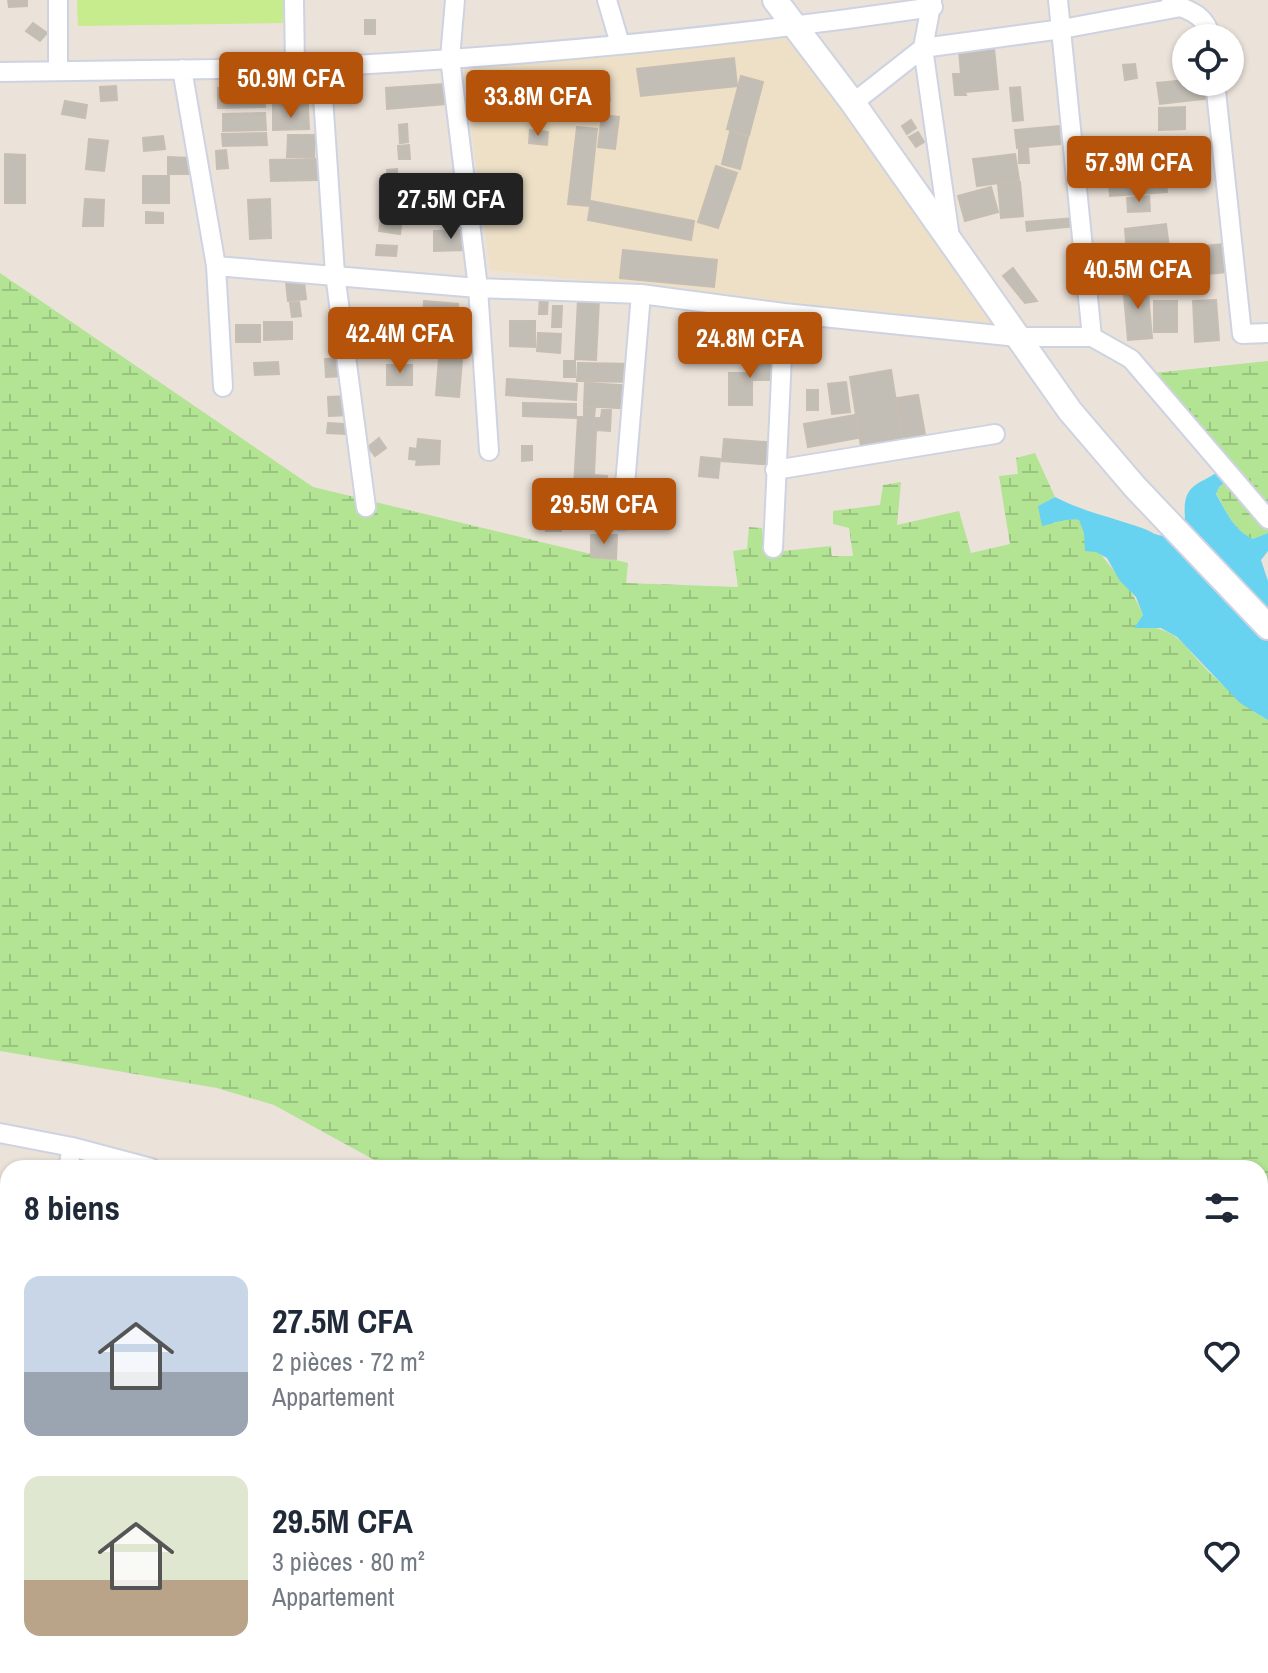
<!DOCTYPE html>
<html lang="fr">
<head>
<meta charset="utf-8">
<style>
  :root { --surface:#fff; --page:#f6f6f7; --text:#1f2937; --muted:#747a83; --accent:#b45309 }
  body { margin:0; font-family:"Archivo Narrow",sans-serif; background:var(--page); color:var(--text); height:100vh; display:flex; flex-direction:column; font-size:30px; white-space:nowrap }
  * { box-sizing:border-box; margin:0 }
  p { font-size:26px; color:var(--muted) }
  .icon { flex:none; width:44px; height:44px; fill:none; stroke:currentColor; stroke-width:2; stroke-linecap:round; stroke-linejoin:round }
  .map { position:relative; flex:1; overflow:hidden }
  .side { position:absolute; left:0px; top:1160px; width:1268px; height:514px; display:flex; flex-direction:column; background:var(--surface); border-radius:24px 24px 0 0; box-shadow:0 2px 6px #0004 }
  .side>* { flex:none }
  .buttons { position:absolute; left:1172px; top:24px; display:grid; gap:16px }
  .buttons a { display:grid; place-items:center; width:72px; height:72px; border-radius:50%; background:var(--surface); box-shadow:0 2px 6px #0004; font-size:40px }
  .price { position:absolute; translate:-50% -68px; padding:0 18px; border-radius:8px; background:var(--accent); color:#fff; font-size:26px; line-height:52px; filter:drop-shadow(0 2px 4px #0008) }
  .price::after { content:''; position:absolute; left:50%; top:48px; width:24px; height:18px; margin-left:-12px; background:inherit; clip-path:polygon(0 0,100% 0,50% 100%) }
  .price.on { background:#222; color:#fff }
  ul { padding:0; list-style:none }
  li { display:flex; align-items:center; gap:24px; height:200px; padding:0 24px }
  li span { display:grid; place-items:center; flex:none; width:224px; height:160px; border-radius:16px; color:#555 }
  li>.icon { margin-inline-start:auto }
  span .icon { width:96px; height:96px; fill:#fffc; stroke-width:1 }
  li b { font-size:34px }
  h2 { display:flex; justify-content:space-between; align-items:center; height:96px; padding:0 24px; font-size:34px }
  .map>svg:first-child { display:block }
</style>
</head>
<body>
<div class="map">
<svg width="1268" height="1673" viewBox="0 0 1268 1673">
  <defs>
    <pattern id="wetland-marsh" width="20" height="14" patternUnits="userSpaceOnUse" patternTransform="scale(2)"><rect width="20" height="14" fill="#b2e493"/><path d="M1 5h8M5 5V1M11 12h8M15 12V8" fill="none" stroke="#99c47f"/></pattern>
  </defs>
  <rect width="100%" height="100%" fill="#ebe2d9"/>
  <path fill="#eee0c7" d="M792,32L994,325L490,270L463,66Z"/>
  <path fill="url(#wetland-marsh)" d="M0,273L313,487L628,563L626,583L738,587L733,551L747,549L749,527L762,528L765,553L831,546L832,556H853L849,528L833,524V511L880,505L883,485L901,482L897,525L959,511L971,553L1010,544L999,476L1018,474L1016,458L1035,453L1055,497L1038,506L1055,523L1065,518L1079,520C1094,556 1129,578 1143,615L1135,627C1178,625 1183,647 1210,673C1229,691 1246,706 1268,720V1411L1260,1409V1168H389L274,1105L217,1088L0,1051Z
    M1268,361V533L1253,540C1234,531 1226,511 1216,493L1219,487L1230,479L1144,374Z"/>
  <path fill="#c7ec8e" d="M77,0H283V23L78,26Z"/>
  <path fill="#68d2f1" d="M1222,469L1231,478L1219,487L1216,494C1226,511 1234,531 1253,539L1268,533V551L1261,560L1268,581V720L1240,703L1177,637L1161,628H1134L1143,615L1136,597L1120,581L1107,558L1096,552L1085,551L1084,533L1079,520C1064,518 1056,523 1042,526L1038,506L1055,497C1084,512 1111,517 1142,528C1151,531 1155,536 1166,536L1185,518C1182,482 1199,486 1222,469Z"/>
  <path fill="#c2bdb5" stroke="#c6beb3" stroke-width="2" d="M8,0H27V6L9,7Z
    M365,20H375V34H365Z
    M33,23L47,33L40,41L26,31Z
    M994,48L998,89L965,92L966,95H955L953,74H961L959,51Z
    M734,58L737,86L641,96L637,69Z
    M1135,64L1137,78L1125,80L1123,65Z
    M607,72L610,100L524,106L521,79Z
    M741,76L763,82L749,135L727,129Z
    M1186,80V82H1210L1211,98L1160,104L1157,83Z
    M444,84L446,104L387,109L386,88Z
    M116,86L117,100L101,101L100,87Z
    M1020,87L1023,120L1013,121L1010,88Z
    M218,88H265V107L218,108Z
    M273,88H308V109H273Z
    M65,101L87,105L85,118L62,114Z
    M1185,107V129L1159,130V108Z
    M308,110L309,129L273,130V111Z
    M265,113L266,130L223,131V114Z
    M602,115L619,117L615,149L598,147Z
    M911,120L916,128L907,134L902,126Z
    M407,124L408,142L400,143L399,125Z
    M1059,126L1060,144L1017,148L1015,130Z
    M577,127L597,129L589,206L568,204Z
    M530,130L548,132L547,145L529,143Z
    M730,132L748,137L740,169L722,164Z
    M918,132L924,142L916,147L909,137Z
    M266,133L267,145L223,146L222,134Z
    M288,135H315L314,157H287Z
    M163,136L165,149L144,151L143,138Z
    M1158,138L1161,165L1129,169L1125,141Z
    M89,139L108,141L104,171L86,169Z
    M409,145L410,159H399L398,146Z
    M1019,149H1028L1029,163H1019Z
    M226,150L228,168L217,169L216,151Z
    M5,154L25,155V203H5Z
    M1015,154L1019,180L977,186L973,159Z
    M168,157L190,158V174H168Z
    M316,159L317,180L271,181L270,160Z
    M716,166L737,173L718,228L698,222Z
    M397,169L398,186H388L387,170Z
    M1165,169L1167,192L1110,196L1108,174Z
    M143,176H169V203H143Z
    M1020,182L1023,216L1001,218L998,184Z
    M428,187L457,191L455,200L426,196Z
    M991,187L998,212L965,221L958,196Z
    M388,190H400V206L389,207Z
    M1149,196L1150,211L1128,212L1127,198Z
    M85,199L104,200L103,226H83Z
    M270,199L271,238L250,239L248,200Z
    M591,201L694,221L691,240L588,220Z
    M382,209L403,212L400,234L379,231Z
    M146,212L163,213V223H146Z
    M1075,218L1076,226L1027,231L1026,222Z
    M1166,224L1169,248L1127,253L1125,229Z
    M467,230L468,250L434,251V231Z
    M1233,243L1236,271L1179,277L1176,249Z
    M377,245L397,246L396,256L376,255Z
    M1122,245L1124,256L1110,257L1109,246Z
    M623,250L717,260L714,287L620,278Z
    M1129,260L1131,279L1111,281L1109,262Z
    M1013,268L1037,301L1025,303L1003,276Z
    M304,281L306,299L288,301L286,282Z
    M1147,282L1152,338L1128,340L1123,284Z
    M540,296H548L547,314H539Z
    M578,299L599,300L596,360L575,359Z
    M1216,300L1219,340L1195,342L1193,301Z
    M424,301L458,304L457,322L423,320Z
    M1154,301H1177V332H1154Z
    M299,302L301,316L292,317L290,303Z
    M553,306H562L561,327H552Z
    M510,321H535V347L510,346Z
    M264,322H292V339L264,340Z
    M236,325H260V342H236Z
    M382,326L430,327L429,348L382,347Z
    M538,333L561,334L560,353L537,351Z
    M751,355H773V380H752V405H729V373H751Z
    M343,358L344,376L326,377L325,359Z
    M439,358L462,360L459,397L436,395Z
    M564,361H575V377H564Z
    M278,362L279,374L255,375L254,363Z
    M578,363L636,364V382L577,381Z
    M387,365H412V385H387Z
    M891,370L902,439L861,446L850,377Z
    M507,379L577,384L576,400L506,395Z
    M846,382L850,412L832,414L828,384Z
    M585,383L636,386L634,409L584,406Z
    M807,390H818V410H807Z
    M918,395L926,440L904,443L897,398Z
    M350,396L351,415L329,416L328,397Z
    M523,403L576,404V418L523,416Z
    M584,408H595L594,418H601L602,410H611L610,431L596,430L594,475L607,476V488L574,486L578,417H584Z
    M855,415L858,438L808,447L804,424Z
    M328,423L345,424V434L327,433Z
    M379,438L386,448L375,456L368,447Z
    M418,439L440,441L439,464L416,465L417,460L409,459L410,448L417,449Z
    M724,439L777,443L775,465L722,461Z
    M522,446H532V460L522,461Z
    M701,457L720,459L718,478L699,476Z
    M586,489L608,490L607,513L585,512Z
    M593,513L592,527H585V514Z
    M560,523L561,531H546L545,524Z
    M591,535H617L616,559L591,557Z
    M1260,1648H1268V1669L1252,1670V1666H1260Z
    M112,1666H134V1673H113Z
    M207,1666H244V1667L229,1673H210Z
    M265,1666H289L290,1673H265Z
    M396,1666H415L416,1673H397Z
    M752,1666H785L786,1673H753Z
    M791,1666H825L826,1673H792Z
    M858,1666H882V1673H859Z
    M900,1666H924L926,1673H902Z"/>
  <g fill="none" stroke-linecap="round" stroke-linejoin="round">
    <defs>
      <path id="street" d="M58,0V71
        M294,0L295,68C508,58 722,38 933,7
        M455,0L450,58L478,288L489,451
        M607,0L620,44
        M932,0L923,48L950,238
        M1058,0L1092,337
        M1171,3C1191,11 1206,15 1211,38
        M321,67L335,274L366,507
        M182,69L216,266L223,387
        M0,72L295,68
        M1215,82L1242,334L1268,333
        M853,103L923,48L1062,29L1181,7
        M216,266L478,288L641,294L784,313L1018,337H1092L1131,359L1268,519
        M775,470L995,434
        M622,521L641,294
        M773,548L784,313
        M0,1133L72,1147L151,1168
        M68,1168L72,1147
        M0,1283L8,1286
        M0,1418L8,1389
        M0,1516L8,1517
        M1260,1562L1268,1561
        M321,1666V1673
        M475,1666L477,1673
        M635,1666L636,1673
        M941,1666L942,1673
        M1211,1666L1212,1673
        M167,1673L169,1666"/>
      <path id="secondary" d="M775,0L853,103L1070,411L1135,487L1268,627"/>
    </defs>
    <use href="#street" stroke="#ced3e2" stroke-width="22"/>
    <use href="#secondary" stroke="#ced3e2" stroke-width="28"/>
    <use href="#street" stroke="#fff" stroke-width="18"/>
    <use href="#secondary" stroke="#fff" stroke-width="24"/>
  </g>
</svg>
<div class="buttons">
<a><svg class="icon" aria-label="locate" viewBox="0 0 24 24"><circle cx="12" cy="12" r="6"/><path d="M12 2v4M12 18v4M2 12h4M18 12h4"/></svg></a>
</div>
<b class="price" style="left:291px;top:120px">50.9M CFA</b>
<b class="price" style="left:538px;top:138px">33.8M CFA</b>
<b class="price" style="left:1139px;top:204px">57.9M CFA</b>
<b class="price on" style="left:451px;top:241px">27.5M CFA</b>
<b class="price" style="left:1138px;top:311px">40.5M CFA</b>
<b class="price" style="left:400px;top:375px">42.4M CFA</b>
<b class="price" style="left:750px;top:380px">24.8M CFA</b>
<b class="price" style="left:604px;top:546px">29.5M CFA</b>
<section class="side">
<h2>8 biens<svg class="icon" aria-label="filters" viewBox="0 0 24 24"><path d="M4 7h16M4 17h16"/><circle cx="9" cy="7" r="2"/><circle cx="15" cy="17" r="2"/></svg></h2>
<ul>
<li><span style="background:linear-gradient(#c9d6e8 60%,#9aa5b1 0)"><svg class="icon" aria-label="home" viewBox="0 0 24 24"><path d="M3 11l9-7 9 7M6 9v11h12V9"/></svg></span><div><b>27.5M CFA</b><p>2 pièces · 72 m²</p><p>Appartement</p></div><svg class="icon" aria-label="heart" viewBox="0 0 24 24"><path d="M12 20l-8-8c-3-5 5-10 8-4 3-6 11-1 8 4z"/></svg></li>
<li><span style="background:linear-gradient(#dfe7d0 65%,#b9a48a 0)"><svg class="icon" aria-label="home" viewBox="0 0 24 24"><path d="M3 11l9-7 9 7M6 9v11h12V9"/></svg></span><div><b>29.5M CFA</b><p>3 pièces · 80 m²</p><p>Appartement</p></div><svg class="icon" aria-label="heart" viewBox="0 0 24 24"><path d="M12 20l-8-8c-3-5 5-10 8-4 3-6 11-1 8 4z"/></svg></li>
</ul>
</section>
</div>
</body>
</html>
